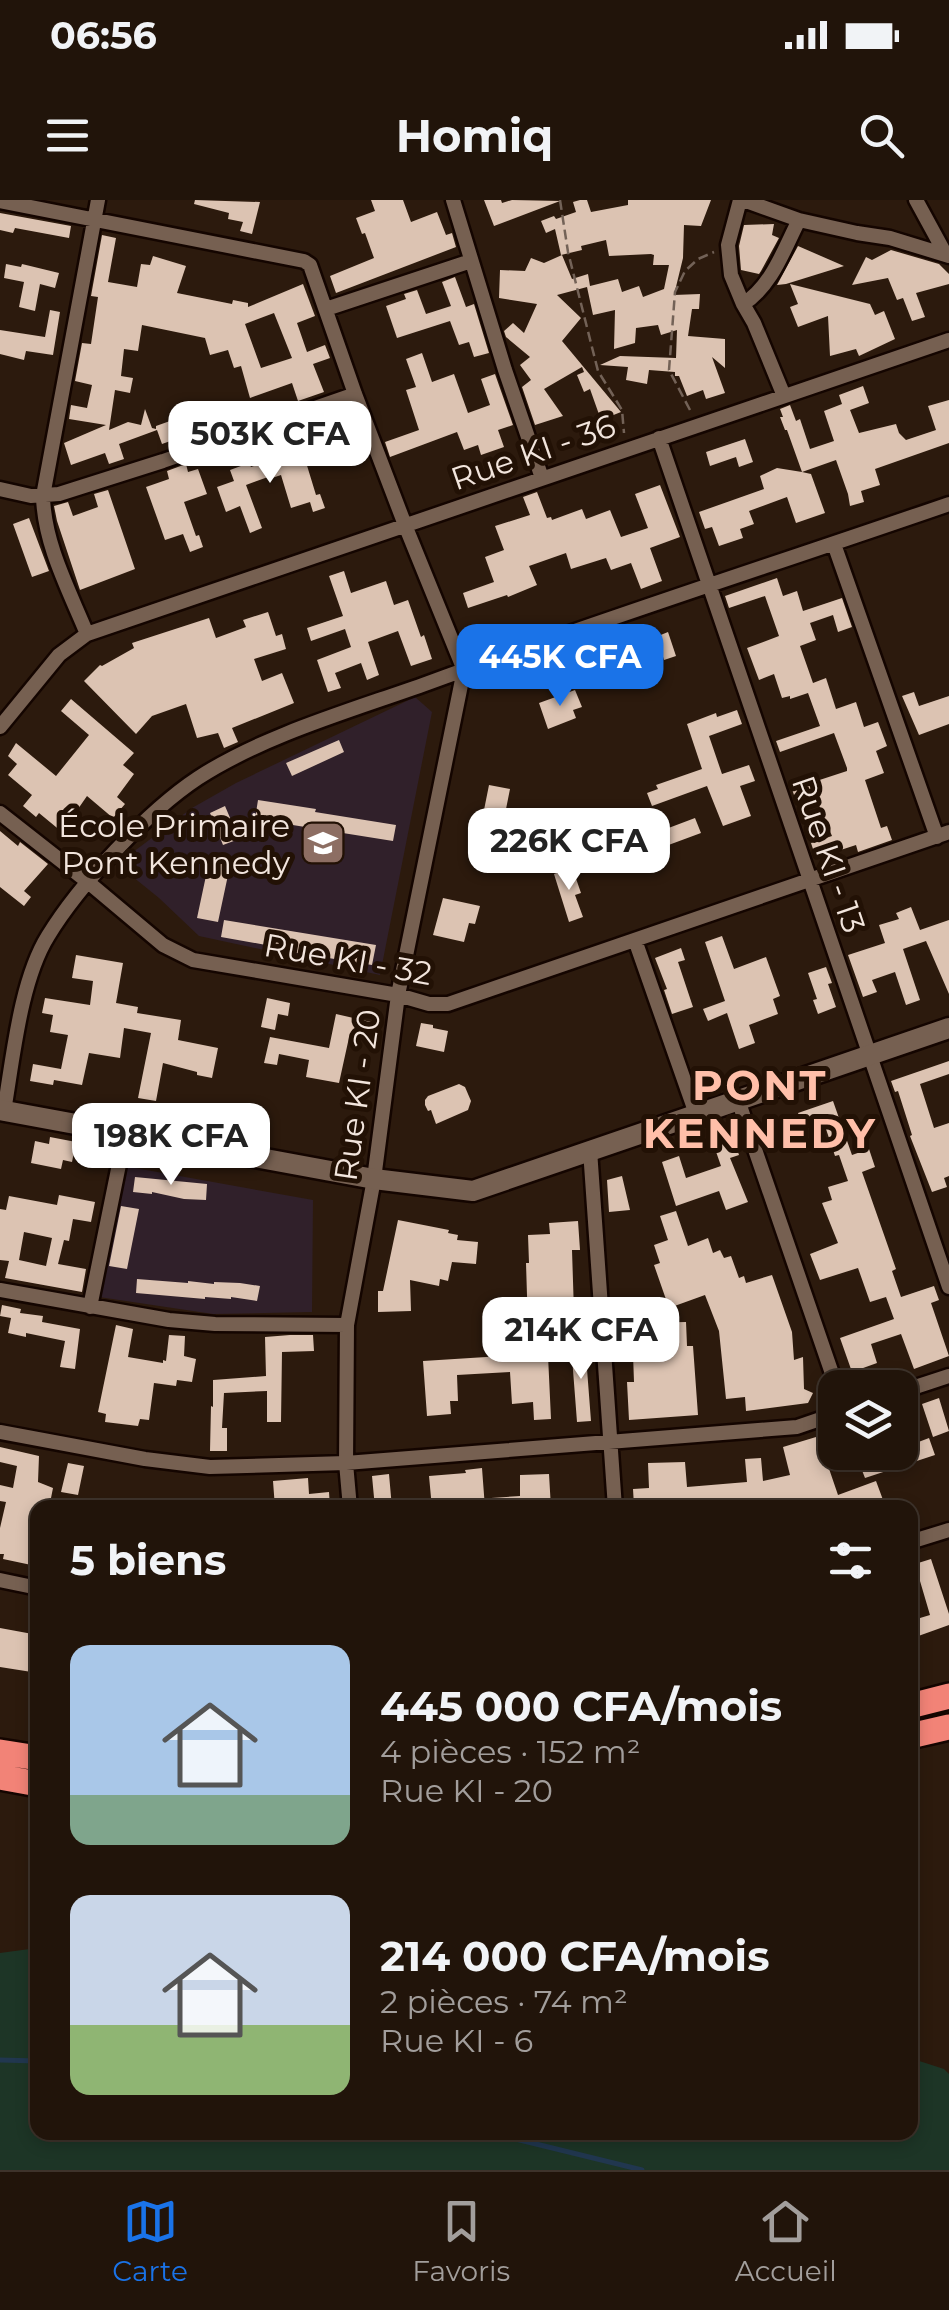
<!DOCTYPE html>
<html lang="fr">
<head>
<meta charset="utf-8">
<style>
  :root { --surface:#21140a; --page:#2d2118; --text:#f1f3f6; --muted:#a29e9c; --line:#3e332b; --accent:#1a73e8 }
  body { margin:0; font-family:Montserrat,sans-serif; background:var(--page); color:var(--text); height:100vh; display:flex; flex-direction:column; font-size:38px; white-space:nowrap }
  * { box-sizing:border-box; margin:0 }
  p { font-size:32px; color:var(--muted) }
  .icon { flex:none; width:55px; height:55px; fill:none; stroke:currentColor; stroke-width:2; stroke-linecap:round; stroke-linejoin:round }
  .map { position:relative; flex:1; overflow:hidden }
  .sheet { position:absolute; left:30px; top:1300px; width:888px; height:640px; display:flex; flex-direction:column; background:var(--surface); border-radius:20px; box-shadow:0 5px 15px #0003,0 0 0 2px var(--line) }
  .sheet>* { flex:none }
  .buttons { position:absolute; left:818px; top:1170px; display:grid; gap:20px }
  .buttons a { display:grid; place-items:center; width:100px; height:100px; border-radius:20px; background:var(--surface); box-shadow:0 5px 15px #0003,0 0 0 2px var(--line); font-size:50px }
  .price { position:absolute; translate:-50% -85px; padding:0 22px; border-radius:20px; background:#fff; color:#222; font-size:32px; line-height:65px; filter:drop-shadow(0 2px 5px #0008) }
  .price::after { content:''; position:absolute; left:50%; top:60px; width:30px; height:22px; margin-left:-15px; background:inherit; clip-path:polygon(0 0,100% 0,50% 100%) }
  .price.current { background:var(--accent); color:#fff }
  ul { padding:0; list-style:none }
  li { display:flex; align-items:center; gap:30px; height:250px; padding:0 40px }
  li span { display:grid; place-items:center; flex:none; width:280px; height:200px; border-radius:20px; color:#555 }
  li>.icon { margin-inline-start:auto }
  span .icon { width:120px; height:120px; fill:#fffc; stroke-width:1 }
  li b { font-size:42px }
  h2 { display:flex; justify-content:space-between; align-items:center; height:120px; padding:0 40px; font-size:42px }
  .status { display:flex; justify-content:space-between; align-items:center; height:70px; padding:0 50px; background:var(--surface); direction:ltr }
  .status svg { height:28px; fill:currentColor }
  header { display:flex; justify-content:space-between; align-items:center; height:130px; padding:0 40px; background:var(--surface); font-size:45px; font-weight:700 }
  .menu { display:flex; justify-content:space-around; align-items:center; height:140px; border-top:2px solid var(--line); background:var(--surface); font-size:28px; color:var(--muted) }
  .menu a { display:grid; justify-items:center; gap:5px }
  .menu .current { color:var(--accent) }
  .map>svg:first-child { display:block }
</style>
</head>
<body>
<div class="status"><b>06:56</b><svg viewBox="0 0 49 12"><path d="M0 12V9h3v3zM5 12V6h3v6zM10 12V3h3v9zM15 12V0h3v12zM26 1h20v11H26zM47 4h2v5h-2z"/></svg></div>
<header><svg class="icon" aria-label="menu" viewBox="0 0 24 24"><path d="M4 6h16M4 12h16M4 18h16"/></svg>Homiq<svg class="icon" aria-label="search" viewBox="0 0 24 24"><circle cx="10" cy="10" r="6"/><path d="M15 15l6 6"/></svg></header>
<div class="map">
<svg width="949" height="1970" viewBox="0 0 949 1970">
  <rect width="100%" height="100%" fill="#2c1a0d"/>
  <path fill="#30202a" d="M415,497L432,512L380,775L199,736L159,698L117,664L192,608L236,583Z
    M124,966L313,1000L312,1112L213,1114L99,1097Z"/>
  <path fill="#1d3526" d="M37,1748L38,1932H910V1858L944,1869L949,1874V1970H0V1753Z"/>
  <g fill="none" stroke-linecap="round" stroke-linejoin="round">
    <path stroke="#21374f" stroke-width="5" d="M0,1860L38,1861
      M487,1932L642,1970"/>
  </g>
  <path fill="#dcc3b2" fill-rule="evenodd" d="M195,0L260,2L252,34L240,31L243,22L228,19L229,13L194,4Z
    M371,0H403L411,22L437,12L446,35L452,33L456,47L336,93L330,76L374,58L365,33L362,34L356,18L375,11Z
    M484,0H501L502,3L512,0L560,1L494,26Z
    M580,0H587L591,12L628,5V0H711L701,26L684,25L683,58L674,95L700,94L699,109H692L688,136L725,139V168L712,157L725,193L706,199L703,190L687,196L679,176H675V172L649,170L647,184L626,180L628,167L600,165L620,156L676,158L677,130L661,135L658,125L636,128L635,143L614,149L615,110L593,115L587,87L557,95L581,118L562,141L621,212L601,220L590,189L584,192L577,175L584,172L582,167L544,189L563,216L535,225L522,187L531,180L520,165L530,157L506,137L504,131L513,123L524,133L537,104L499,98L500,70L525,71L531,58L544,63L562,55L572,79L588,74L590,86L618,79L622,92L639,86L643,97L664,89L669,65H653L654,55L651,54L609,56L606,40L581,46L582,50L561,55L555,29L546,33L541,21L554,16L556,19L576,12L573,2Z
    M0,13L71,26L69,38L15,28L13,33L0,30Z
    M774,24L772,35L779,38L761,71L759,74L741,70L739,46L744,25Z
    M102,35L116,38L108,82L137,87L141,64L150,65L153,56L186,66L177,93L232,104L233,100L248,103V107L303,84L315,116L297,123L307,152L325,145L330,158L313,164L324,192L298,201L292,183L250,198L241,166L234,168L228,150L210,155L205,138L142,125L138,151L124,149L121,176L133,178L130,193L115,190L109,230L128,222L141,225L145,209L152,228L156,229V226L170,221L176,239L162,244L157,230L119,244L124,259L109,264L105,253L71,265L64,243L106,225L69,219L71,205L87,208L92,185L75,181L82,143L91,144L98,97L91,96ZM274,113L292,158L261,168L245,124Z
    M798,46L844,66L786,84L777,85Z
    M891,50L939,64L949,74V84L916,93L925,117L912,121L903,98L897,100L888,78L852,85L866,57L872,60Z
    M6,64L21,67L22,64L59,73L55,88L40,84L35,111L19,107L24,82L4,78Z
    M455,77L466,107L474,104L489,153L474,157L469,142L459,145L450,121L397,138L386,106L406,99L404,94L417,90L426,114L451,106L442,82Z
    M790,84L870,104L875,115L884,111L895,139L859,156L856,149L830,156L828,116L798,127L790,107L798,104Z
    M50,110L60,112L53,155L26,151L24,160L0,154V130L45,137Z
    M422,153L432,182L454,174L468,213L490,205L481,179L495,174L513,225L498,230L504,247L481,255L478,245L464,250L457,232L390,257L385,242L419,230L406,190L416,187L406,159Z
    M863,186L869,203L850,210L859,233L896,224L899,233L906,240L936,230L928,206L949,200V243L875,269L880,285L861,291L864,302L850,306L848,294L836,260L802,272L811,274L825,313L796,323L787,297L749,311L754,324L740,329L743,338L719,346L712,327L705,329L699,312L764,289L760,276L777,268L802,272L787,230H785L780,217H783L780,209L790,205L796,221L800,219L810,249L834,241L824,211L842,204L839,195Z
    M745,239L753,262L739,267L736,257L710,266L706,252Z
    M298,250L301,260L305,259L316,295L320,294L325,308L313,312L310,302L291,308L281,275L269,279L268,277L246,285L262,328L250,333L240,306L226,312L217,287L234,281L230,270L249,263L251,267Z
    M186,264L188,272L198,269L207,294L184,302L196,336L199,335L203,347L190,352L183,334L165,340L146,287L169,279L167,271Z
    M660,285L680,337L650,348L662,381L641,389L631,363L611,370L606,358L571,369L566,353L529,366L537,385L508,397L507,395L468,408L463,393L494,382L485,357L504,350L495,326L530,315L523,297L537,292L547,318L551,317L552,320L582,309L586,319L610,310L621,337L648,328L635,294Z
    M108,290L135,369L80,390L57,321L54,306L68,302L73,316L98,307L94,294Z
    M29,318L49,371L32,377L13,324Z
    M344,371L351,393L386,381L394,405L408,400L421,437L424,435L432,459L411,466L398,431L368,442L379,475L367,480L361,463L335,473L341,488L328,492L317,460L351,447L345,429L311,441L307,428L343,416L329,376Z
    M777,378L783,396L797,391L803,411L842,398L852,427L838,432L833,415L810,423L816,440L800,446L813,483L826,478L836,509L856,502L864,527L878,522L887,546L876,551L884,573L865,580L881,628L887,626L892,640L858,652L856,645L816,658L811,643L832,636L816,598L797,604L792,589L847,571V568L834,533L780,552L776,541L820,526L808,493L790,499V496L782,498L774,474L759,480L747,448L779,436L765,396L729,408L725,396Z
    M268,412L276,436L282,434L286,449L254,459L262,481L282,473L294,503L232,528L238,542L224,548L218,533L197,538L186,504L152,516L136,534L84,481L100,465L102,466L134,448L132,443L209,418L216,438L246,427L243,420Z
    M668,432L676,456L664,460L661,450L645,455L641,443Z
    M575,490L582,507L573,510L576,518L548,529L539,503Z
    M914,492L919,506L949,496V524L919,535L902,496Z
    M71,499L134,553L123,565L134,574L117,597L125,604L113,618L87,596L62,632L39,613L36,617L23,606L32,595L8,575L17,564L8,556L16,543L56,576L89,535L61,511Z
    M737,510L742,524L709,536L722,574L749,565L755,581L740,586L751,616L723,626L707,586L652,606L647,593L658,589L656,585L702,569L687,524L716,513L717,517Z
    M339,540L344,552L292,576L286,563Z
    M489,585L510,589L505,614L484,610Z
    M258,600L316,609L315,612L396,625L393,641L255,619Z
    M225,606L239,639L223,645L210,613Z
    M695,618L701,633L655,650L650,635Z
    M0,631L18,646L20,642L48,664L24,691L31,697L24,706L0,687Z
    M618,644L624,659L601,667L599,663L581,670L576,658Z
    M210,657L231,661L218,722L197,718Z
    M572,667L581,693L575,695L583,717L569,722L554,674Z
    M443,698L480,706L475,724L469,723L464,742L433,735Z
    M911,707L920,730L949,720V794L926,741L903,749L920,800L906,805L895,772L872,780L877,792L863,797L848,755L885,743L879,725L899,719L896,713Z
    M224,720L376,745L372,765L266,748V745L221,737Z
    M722,736L734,769L766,757L780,796L773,799L778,814L749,825L755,843L739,849L727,813L708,821L703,809L725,801L705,742Z
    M681,748L685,760L678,762L693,807L672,814L664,790L667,789L655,758Z
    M76,755L123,763L116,803L138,807L137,813L181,820L178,840L218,848L212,878L197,875V872L163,863L156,901L138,898L151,833L124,828L120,858L89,853L82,885L54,880L53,885L30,881L33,864L61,869L68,835L50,832L53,815L42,813L45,798L90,805L93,781L72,778Z
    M826,767L832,783L828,784L836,807L818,814L813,800L817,799L808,773Z
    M267,798L290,803L288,816L278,814L275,830L261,827Z
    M336,814L371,822L367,838L350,833L339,883L306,877L309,860L279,854L277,865L264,863L270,837L329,848Z
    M421,823L433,825V828L448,831L444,852L416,846Z
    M949,861V874L920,884L934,928L949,923V976L944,978L947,987L932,992L910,936L912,935L898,891L895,892L891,881Z
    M459,884L465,887L471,901L468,910L436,924L431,910L428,911L425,905V900L428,896Z
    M833,901L852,955L869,949L875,967L862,972L896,1069L892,1071L901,1097L934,1086L939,1100L931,1103L949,1156L914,1169L901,1134L871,1144L877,1163L852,1172L840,1138L894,1119L886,1097L870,1102L858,1068L820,1080L810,1054L838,1043L822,1003L832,1000L828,987L848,981L839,955L835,956L822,917L802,924L798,913Z
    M50,937L76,942L72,962L63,960L61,969L31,963L35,941L49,944Z
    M733,937L739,955L730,958L748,1002L726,1010L719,991L676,1006L662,962L679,956L686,978L721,966L713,943Z
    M622,976L630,1010L609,1012L607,980Z
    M135,977L207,984L206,1000L184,999L152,992V994L133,992Z
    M59,995L95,1002L91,1022L73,1019L69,1041L64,1040L58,1064L86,1069L82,1092L5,1078L9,1061L0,1060V1009L6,1010L9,996L57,1005ZM24,1032L52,1038L46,1066L19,1060Z
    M121,1006L139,1009L127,1069L109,1066Z
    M676,1011L688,1046L708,1038L713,1053L720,1050L724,1058L731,1056L739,1078L744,1076L746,1083L772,1075L792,1132L794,1160L803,1157L804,1189L813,1193L808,1203L746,1211L745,1197L726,1199L719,1131L705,1095L669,1108L654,1065L660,1063L654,1045L668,1040L660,1016Z
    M398,1020L449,1030L448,1033L458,1035L457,1040L478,1042L476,1064L452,1062L448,1081L440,1079L439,1086L410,1080L411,1111L378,1112V1091H383Z
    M578,1021L580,1050H572L574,1112L546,1113L551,1219L534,1220L533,1202L512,1204L510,1172L457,1175L458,1201H450L451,1214L427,1216L423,1161L502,1156L501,1129L528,1128L526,1063H529L528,1035L550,1034L549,1023Z
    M137,1079L188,1083V1081L214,1084V1082L240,1083L260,1086L257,1101L231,1097V1099L205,1097V1099L136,1093Z
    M2,1105L21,1109L20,1113L43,1116L42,1122L80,1129L75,1169L60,1167L65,1141L26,1133V1137L8,1133L11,1118L0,1116Z
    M686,1122L687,1146H693L698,1215L629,1220L627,1182H634L633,1154L640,1153L638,1123Z
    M116,1125L133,1129L128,1157L163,1163V1160L166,1161L169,1135L185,1136L184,1156L196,1159L192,1182L177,1180L176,1186L154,1183L149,1220L140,1219L138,1226L105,1222L106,1214L98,1212Z
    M290,1135H313L314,1151L282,1152L281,1222H267V1191L224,1193L222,1228H227V1251H210L211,1206L213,1207V1180L266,1176L265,1137Z
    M585,1143L591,1221L577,1222L571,1144Z
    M939,1198L949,1231L933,1237L922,1204Z
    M816,1237L822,1255L824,1254L838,1295L876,1281L886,1308H692V1304L634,1306L633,1289L649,1288L648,1263L685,1262L687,1287L747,1282L745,1259L761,1258L763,1281L790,1275L783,1247Z
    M929,1238L935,1255L865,1278L856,1255L864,1252H900V1249Z
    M0,1247L39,1256L38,1282L53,1288L49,1308H38L36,1366L3,1359L4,1354H0V1328L6,1302L0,1301V1285L13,1288L17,1266L0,1262Z
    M68,1263L84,1266L78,1295L61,1292Z
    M482,1268L485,1308H432L429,1276L466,1273L465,1270Z
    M389,1274L392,1308H375L372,1276Z
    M549,1274L551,1308H491V1298L520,1296V1275Z
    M308,1278L309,1294L329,1292L330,1308H275L273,1281Z
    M931,1359L949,1414V1425L910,1439V1421L930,1415L915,1364Z
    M0,1428L38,1435V1473L0,1467Z"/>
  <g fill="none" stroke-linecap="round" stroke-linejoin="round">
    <defs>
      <path id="street" d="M453,0L505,170L542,278
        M740,0L728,45L731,75L743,104L754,123L784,196
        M743,0L799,20L857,33L890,38L949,56
        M916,0L946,55
        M0,1L304,61L310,65L355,194L405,325L464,470L398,795L374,979L347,1125L346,1263L350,1308
        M743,104C772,86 784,49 799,20
        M326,109L471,61
        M659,238L949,1087
        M0,289L31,296L59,294L163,261L355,194
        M834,344L937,637
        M87,434C69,390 44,344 43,296L98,0
        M0,527L59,455L87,434L949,140
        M0,613L88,682L163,745L193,760L398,795L429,804H448L949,632
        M635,740L696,914
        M738,900L837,1188
        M4,911C13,859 20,781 48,736C79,685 148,611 198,578C264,535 353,510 428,483C600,420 775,364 949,304
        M590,950L615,1308
        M0,1090L169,1120L215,1124L347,1125
        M90,1107L125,935
        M900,1192L949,1176
        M0,1232L145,1259L210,1267L346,1263L797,1227L835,1214
        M910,1342L949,1330
        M0,1380L38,1388"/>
      <path id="secondary" d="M0,910L374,979L473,991L949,828"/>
      <path id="highway" d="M910,1506L949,1496
        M910,1536L949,1527
        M0,1552L38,1558
        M0,1577L38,1584"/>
    </defs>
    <use href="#street" stroke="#140500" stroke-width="19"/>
    <use href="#secondary" stroke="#140500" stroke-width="25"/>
    <use href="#highway" stroke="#140500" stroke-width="30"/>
    <path stroke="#736257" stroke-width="2.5" stroke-dasharray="10 5" stroke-linecap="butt" d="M560,0L568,52L598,171L622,210L624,233
      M690,210L669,170L675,92L685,71L698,59L714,52"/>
    <use href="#street" stroke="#766051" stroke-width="14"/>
    <use href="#secondary" stroke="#766051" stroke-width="20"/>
    <use href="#highway" stroke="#f28377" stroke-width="25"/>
  </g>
  <defs>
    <symbol id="school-square" viewBox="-11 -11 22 22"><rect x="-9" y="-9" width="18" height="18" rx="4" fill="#8d6e63" stroke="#221105"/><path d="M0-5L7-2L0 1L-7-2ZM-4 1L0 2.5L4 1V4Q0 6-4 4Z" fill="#fff"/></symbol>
  </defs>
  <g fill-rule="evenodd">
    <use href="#school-square" x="298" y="618" width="50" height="50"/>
  </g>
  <g text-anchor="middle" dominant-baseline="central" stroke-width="10" stroke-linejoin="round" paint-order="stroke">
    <g font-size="32" fill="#f2e5dd" stroke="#221105">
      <text transform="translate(533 252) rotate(-19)">Rue KI - 36</text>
      <text transform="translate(829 654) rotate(71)">Rue KI - 13</text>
      <text transform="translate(348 759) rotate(10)">Rue KI - 32</text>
      <text transform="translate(357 895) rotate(-82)">Rue KI - 20</text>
    </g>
    <g font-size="32" fill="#f2e5dd" stroke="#221105" text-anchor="end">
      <text x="290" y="625">École Primaire<tspan x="290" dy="37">Pont Kennedy</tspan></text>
    </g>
    <g font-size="42" font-weight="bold" letter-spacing="2.5" fill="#ffbfa9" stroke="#221105">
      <text x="760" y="885">PONT<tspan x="760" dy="48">KENNEDY</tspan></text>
    </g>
  </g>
</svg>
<div class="buttons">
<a><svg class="icon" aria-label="layers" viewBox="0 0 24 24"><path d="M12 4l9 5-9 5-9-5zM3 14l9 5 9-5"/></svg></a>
</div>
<b class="price" style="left:270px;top:286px">503K CFA</b>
<b class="price current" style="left:560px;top:509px">445K CFA</b>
<b class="price" style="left:569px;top:693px">226K CFA</b>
<b class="price" style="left:171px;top:988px">198K CFA</b>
<b class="price" style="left:581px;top:1182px">214K CFA</b>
<section class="sheet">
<h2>5 biens<svg class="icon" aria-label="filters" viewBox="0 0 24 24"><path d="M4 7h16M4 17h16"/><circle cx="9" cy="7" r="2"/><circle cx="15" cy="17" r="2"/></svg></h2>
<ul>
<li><span style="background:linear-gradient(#a9c7e8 75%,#7fa58c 0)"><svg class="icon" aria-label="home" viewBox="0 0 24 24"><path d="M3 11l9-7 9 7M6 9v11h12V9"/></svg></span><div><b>445 000 CFA/mois</b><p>4 pièces · 152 m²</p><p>Rue KI - 20</p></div></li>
<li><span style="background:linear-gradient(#c9d6e8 65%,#8fb573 0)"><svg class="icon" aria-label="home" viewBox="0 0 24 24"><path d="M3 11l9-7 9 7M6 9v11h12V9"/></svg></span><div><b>214 000 CFA/mois</b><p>2 pièces · 74 m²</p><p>Rue KI - 6</p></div></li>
</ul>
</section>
</div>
<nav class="menu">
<a class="current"><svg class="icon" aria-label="map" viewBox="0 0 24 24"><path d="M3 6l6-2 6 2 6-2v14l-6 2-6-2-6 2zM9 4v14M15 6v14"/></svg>Carte</a>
<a><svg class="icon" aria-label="saved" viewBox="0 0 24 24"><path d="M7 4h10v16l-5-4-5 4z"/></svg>Favoris</a>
<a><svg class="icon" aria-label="home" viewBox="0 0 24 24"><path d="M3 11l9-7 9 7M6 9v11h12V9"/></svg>Accueil</a>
</nav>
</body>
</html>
